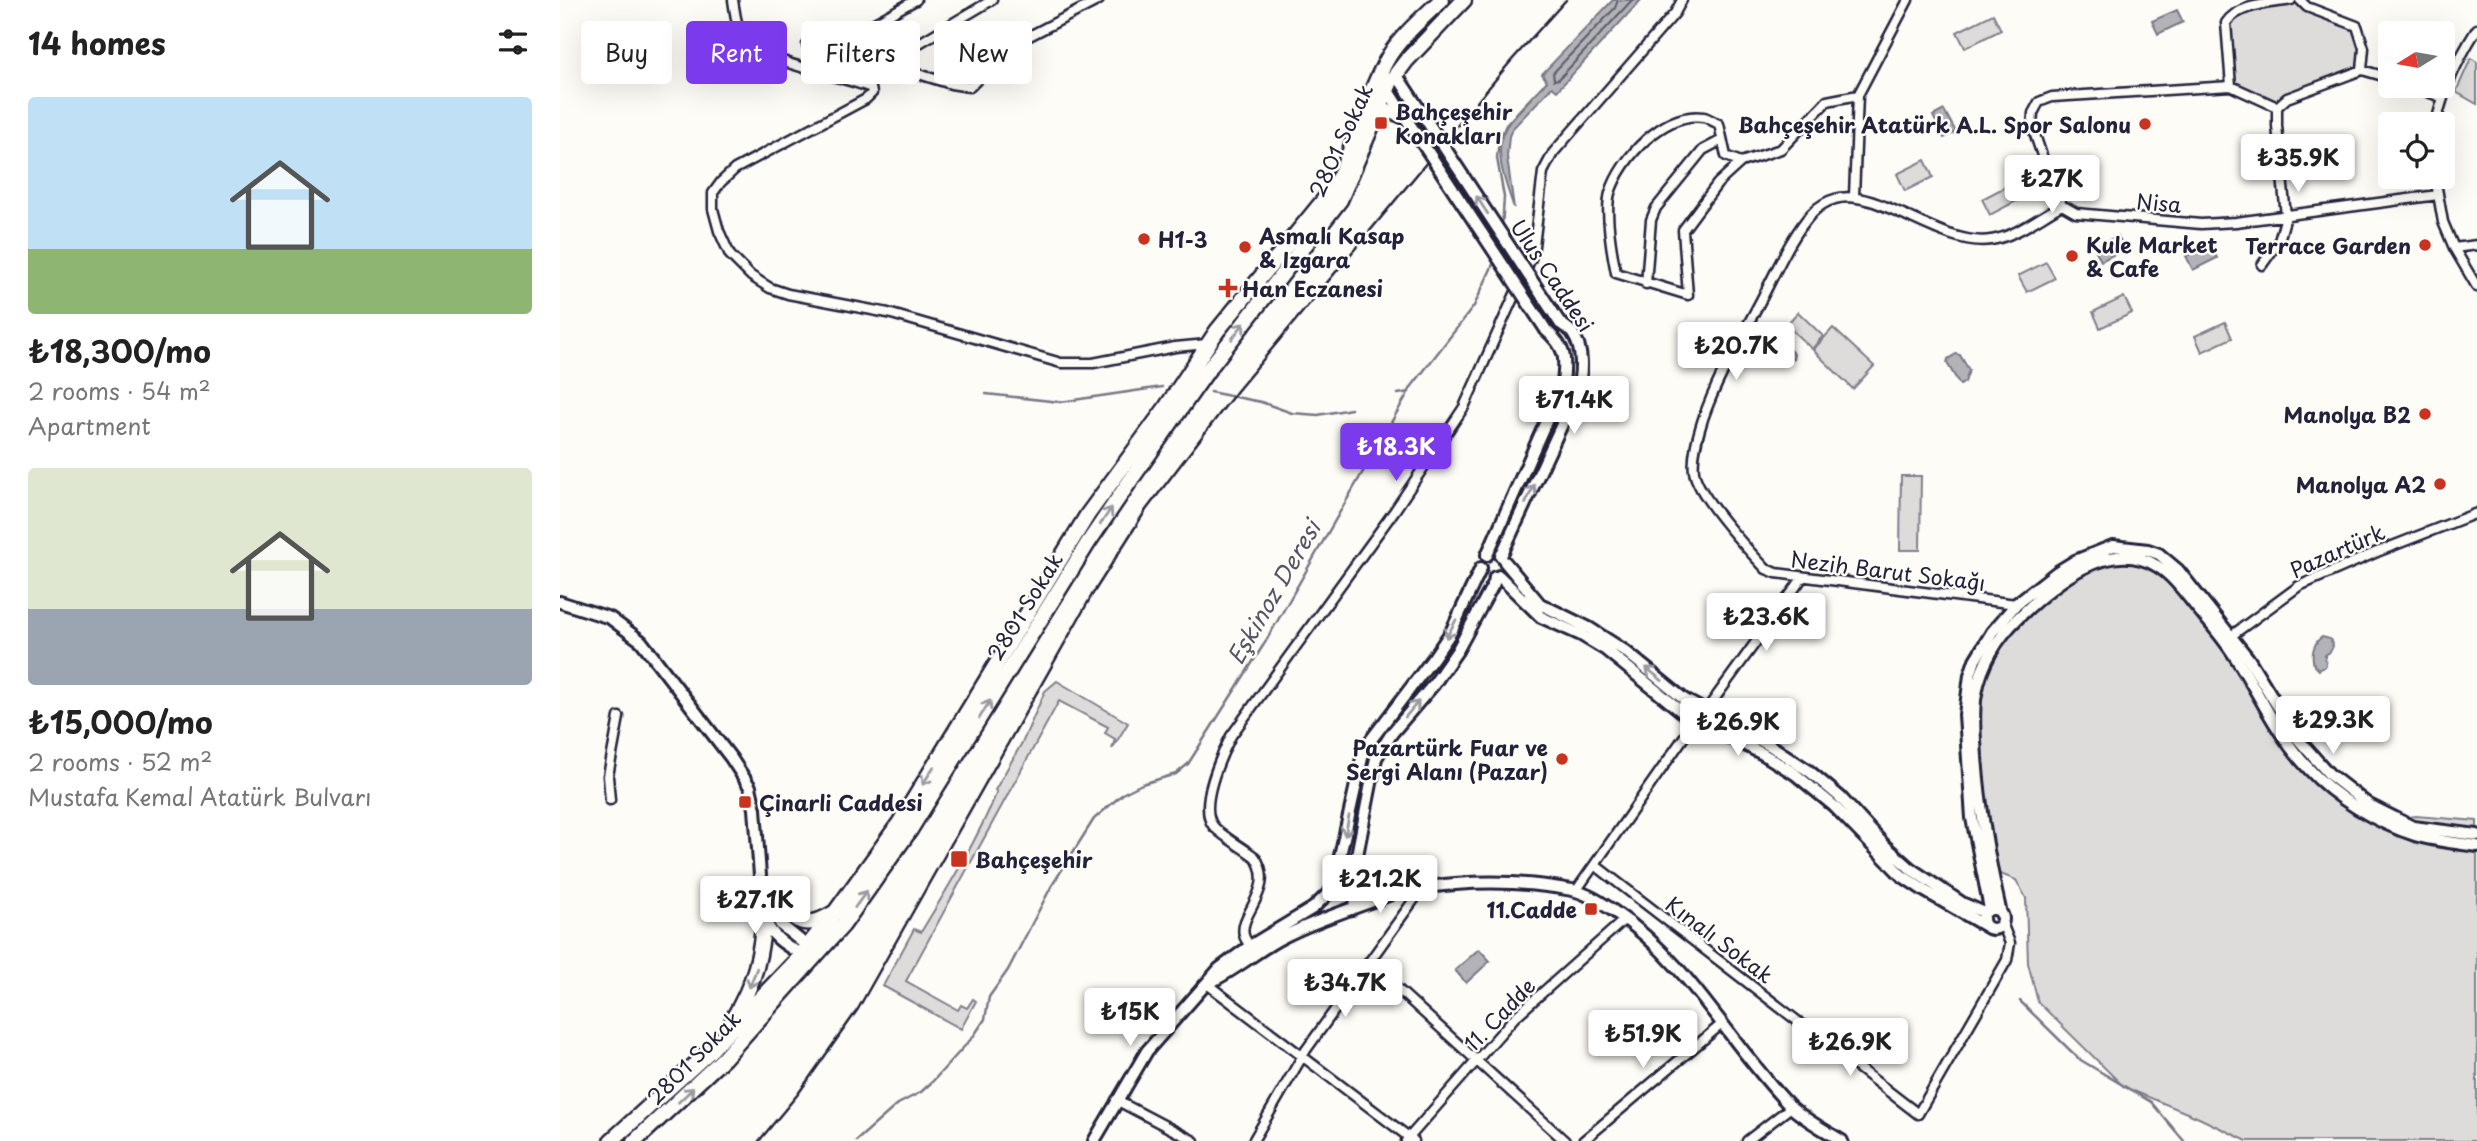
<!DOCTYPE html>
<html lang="en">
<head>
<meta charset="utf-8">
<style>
  :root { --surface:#fff; --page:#f6f6f6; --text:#222; --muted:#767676; --accent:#7c3aed }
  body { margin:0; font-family:"Playpen Sans",sans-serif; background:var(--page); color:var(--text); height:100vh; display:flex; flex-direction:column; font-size:26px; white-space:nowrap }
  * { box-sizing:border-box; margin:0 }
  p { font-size:23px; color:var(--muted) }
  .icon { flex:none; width:38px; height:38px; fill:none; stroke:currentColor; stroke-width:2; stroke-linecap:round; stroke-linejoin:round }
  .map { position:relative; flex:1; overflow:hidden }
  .sheet { display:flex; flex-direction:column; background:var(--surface); width:560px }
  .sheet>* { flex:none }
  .top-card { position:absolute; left:21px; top:21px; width:665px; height:63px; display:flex; gap:14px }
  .needle { width:46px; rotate:259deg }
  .tools { position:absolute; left:1818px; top:21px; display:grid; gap:14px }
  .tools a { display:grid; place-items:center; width:77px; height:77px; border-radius:7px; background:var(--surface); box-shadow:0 7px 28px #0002; font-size:35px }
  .price { position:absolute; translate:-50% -60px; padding:0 16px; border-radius:7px; background:#fff; color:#222; font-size:23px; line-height:46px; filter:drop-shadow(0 2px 4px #0008) }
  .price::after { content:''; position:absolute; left:50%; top:42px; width:21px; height:16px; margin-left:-10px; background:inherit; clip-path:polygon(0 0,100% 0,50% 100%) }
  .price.selected { background:var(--accent); color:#fff }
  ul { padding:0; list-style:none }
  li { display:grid; align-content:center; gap:14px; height:371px; padding:0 28px }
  li span { display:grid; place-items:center; height:217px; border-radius:7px; color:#555 }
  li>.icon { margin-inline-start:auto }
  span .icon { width:126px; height:126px; fill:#fffc; stroke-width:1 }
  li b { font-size:30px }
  h2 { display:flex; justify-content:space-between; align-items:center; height:84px; padding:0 28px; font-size:30px }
  .tag { padding:0 24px; border-radius:7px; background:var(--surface); box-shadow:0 7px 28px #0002; font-size:24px; line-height:63px }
  .tag.selected { background:var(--accent); color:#fff }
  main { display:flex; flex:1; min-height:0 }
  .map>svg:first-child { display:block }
</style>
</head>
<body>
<main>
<section class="sheet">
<h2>14 homes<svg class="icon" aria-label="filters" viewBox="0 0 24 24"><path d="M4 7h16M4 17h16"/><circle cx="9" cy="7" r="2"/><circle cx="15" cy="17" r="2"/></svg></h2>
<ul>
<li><span style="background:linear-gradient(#bfe0f5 70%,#8fb573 0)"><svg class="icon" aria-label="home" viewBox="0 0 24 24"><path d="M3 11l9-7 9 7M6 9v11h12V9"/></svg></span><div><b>₺18,300/mo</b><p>2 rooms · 54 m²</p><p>Apartment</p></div></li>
<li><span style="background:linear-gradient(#dfe7d0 65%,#9aa5b1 0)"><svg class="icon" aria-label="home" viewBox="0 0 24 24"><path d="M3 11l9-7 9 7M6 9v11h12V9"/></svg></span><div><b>₺15,000/mo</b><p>2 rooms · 52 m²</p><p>Mustafa Kemal Atatürk Bulvarı</p></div></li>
</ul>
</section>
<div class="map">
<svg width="1917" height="1141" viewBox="0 0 1917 1141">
  <rect width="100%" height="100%" fill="#fdfcf7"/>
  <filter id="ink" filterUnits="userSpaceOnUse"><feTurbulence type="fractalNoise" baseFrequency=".0143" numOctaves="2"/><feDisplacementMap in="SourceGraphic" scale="14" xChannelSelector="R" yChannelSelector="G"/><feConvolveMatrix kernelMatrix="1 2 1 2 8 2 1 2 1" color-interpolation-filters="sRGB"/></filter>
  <g filter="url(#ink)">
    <path fill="#dddcdb" stroke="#807f8b" stroke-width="2" d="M1731,0H1740L1797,26L1804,48L1802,70L1727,98L1717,107L1671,86L1666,23L1671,15Z
      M1433,14L1441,30L1405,48L1397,32Z
      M1911,58L1917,62V104L1896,92Z
      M1365,160L1373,177L1345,191L1337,174Z
      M1453,183L1460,199L1430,215L1422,199Z
      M1486,262L1495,278L1467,292L1458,276Z
      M1564,297L1572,313L1540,328L1533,312Z
      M1238,312L1263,336L1252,349L1226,325Z
      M1665,322L1672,338L1642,352L1635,336Z
      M1273,328L1314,366L1293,389L1253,350Z
      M1341,476H1361L1360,550H1340Z
      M1540,557L1591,564L1671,651L1723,727L1776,786L1835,819L1856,816L1917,821V1141H1687L1639,1118L1564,1087L1478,1002L1468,963L1466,898L1456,880L1425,868L1412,767L1421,664L1455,596Z
      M497,681L568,723L552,749L555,739L545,733L548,727L499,701L346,981L398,1010L401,1005L407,1008L413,999L416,1001L401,1029L323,986L354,929L361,932C389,886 416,842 437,792L435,790L463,741L485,691Z"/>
    <path fill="#b2b2b7" stroke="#787885" stroke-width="2" d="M1053,0H1081L997,91L992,87L952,129L949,136L947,157L954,208C946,184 932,151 946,127C956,110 974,96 987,81L982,74Z
      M1617,10L1623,22L1598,34L1592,21Z
      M1384,110L1396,132L1384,138L1373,116Z
      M1558,236L1565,249L1541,261L1534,247Z
      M1651,245L1657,258L1633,270L1626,256Z
      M1221,341L1234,354L1233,359C1221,357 1214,352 1203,360L1198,359V351Z
      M1396,354L1400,355L1409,370L1405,382L1400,385L1387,363L1388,359Z
      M1762,637L1770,639L1773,646L1770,652L1765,655L1766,666L1759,670L1754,665C1751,655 1753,643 1762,637Z
      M919,949L930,961L906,983L895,970Z"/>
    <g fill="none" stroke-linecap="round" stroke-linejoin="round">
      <path stroke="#5c5c6d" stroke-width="2" d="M1058,0L1055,8L993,73L994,80L999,79L1072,0"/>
      <path stroke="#787885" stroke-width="2.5" d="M942,229L944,197L937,158L939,141L946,125L983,85
        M650,392L701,402L732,413L758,415L791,409
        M426,394L500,402L602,387
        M838,394L849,392
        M1460,1001L1519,1059L1591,1102L1624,1141
        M296,1141L338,1104L361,1092L372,1082L413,1037L425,1019L429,997L448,970L491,887L534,819L564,793L582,784L616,774L628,764L706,641L852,386L914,306L935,260"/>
      <defs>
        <path id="minor" d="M173,0C175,12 176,27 183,38C196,61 283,76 311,88L312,93L306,99L175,169L161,182L153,193V209L159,231L170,255L191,276L210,288L228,294L328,313L501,363H533L615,347L647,344
          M432,0L334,58L336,67L391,84L410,87L452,45L539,0
          M1740,0L1747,7L1797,26L1804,48L1802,70
          M247,45C288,43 321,18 356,0
          M1671,86L1666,23C1678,4 1710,4 1731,0
          M1851,86L1881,97
          M1298,95L1348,0
          M1717,107L1671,86L1492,97L1479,102L1473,113L1472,126L1493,188L1502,205L1516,213L1641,224L1676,222L1878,195
          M1717,107L1727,98L1802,70L1830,78
          M1876,124C1883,89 1898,59 1917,29
          M1181,162L1158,183L1123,230L1128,295L1056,273C1052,253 1045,212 1050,193C1061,158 1104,111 1144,117C1148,118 1154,122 1159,124L1166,156L1181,162L1221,149L1267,101L1298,95L1294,196
          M1875,177L1883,222L1894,248L1917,287
          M1894,248L1917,245
          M1702,265L1719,241L1726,216L1717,126V107
          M1086,284L1091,220L1096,208L1143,150L1162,140
          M1456,604L1216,573L1206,569C1189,551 1136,494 1134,471C1132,455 1138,435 1143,419C1157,378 1181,338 1201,300C1216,272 1231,236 1252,213C1258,207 1267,201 1275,199C1317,186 1383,248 1431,240C1455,237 1481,216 1502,205
          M1671,636L1739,586L1817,552L1917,513
          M1145,712L1243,577
          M50,800L48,776L59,717
          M1035,865L1358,1114L1447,960L1450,943L1442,923
          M1016,891L1136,720
          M693,949C690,945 685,941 684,935C678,914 717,889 695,857C682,847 665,838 654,827C637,808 661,756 671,736L835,510L904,407L973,254L983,172L993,153L1115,13L1122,0
          M808,962L1005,1141
          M647,984L854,1141
          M556,1100L634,1141
          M693,1141L746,1050L863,887
          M846,1141L954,1018L1065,919
          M1023,1141L1163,1023
          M1187,1141L1231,1107"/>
        <path id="tertiary" d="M836,74L857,106
          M827,89L844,116
          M927,555L1003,383C1006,357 1006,348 986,330
          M941,556L1017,392C1022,375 1024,350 1013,334C1011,330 1004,326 1000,323
          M945,562L980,604L1029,628L1065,651L1125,700L1211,746L1249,771L1280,797L1325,846L1351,869L1402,903L1425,913
          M939,576L981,617L1021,635L1046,650L1126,715L1203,754L1235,774L1274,806L1341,875L1365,891L1427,927
          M0,602L50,618L81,641L171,758L190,787L195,809L202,902
          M791,886L816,758L832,733L874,684L897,651L934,583L935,577
          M773,887L804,749L874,657L891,632L921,568
          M795,889C829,894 861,887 895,884C933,881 975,883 1012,890C1027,893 1042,903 1055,912C1129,962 1168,1042 1229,1105C1243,1119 1265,1130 1282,1141
          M206,899L221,925L247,946
          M1423 919a10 10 0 1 1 20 0a10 10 0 1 1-20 0Z
          M1430,909L1412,818L1405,715L1410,675L1415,660L1432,632L1457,603L1497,572L1515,561L1553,546L1588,550L1599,554L1618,570L1688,658L1738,739L1769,774L1809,805L1853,827L1917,835
          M1441,914C1429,862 1420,810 1416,757C1415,736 1412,714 1416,694C1421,664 1438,637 1459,617C1492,585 1549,536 1597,566C1612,575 1623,590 1634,604C1648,621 1664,638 1676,658C1700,695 1717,735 1748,768C1775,798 1817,823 1855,835C1875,841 1896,843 1917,846
          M205,918C210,936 225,945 241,954
          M648,983C675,971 697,950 723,937C758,919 795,908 831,894
          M534,1141L587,1051L659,969L690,946L753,908L778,884H787L795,889L797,902L792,909"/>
        <path id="primary" d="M814,117C825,110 834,111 845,117
          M204,894C229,910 237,936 272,914
          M173,1019C195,982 202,954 204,911
          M51,1141L152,1049L235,962L276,911L340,822L528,514L605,409L657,331L772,190C796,148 804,98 829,56C842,35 864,17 881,0
          M75,1141L164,1058L283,925L350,830L528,543L568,484L647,371L780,200L831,81L846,61L904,0"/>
      </defs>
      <use href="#minor" stroke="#22223b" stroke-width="13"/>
      <use href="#tertiary" stroke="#22223b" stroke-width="16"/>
      <use href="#primary" stroke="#22223b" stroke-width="19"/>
      <use href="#minor" stroke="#fdfcf7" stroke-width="8"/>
      <use href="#tertiary" stroke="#fdfcf7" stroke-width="10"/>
      <use href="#primary" stroke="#fdfcf7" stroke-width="14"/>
      <path stroke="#22223b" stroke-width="2.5" d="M199,1141L238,1094L298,1009L532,595L586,510L677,391L951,61L1006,0"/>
      <defs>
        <path id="tertiary-bridge" d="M857,106L1000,323
          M845,117L986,330"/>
      </defs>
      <use href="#tertiary-bridge" stroke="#22223b" stroke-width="16" stroke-linecap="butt"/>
      <use href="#tertiary-bridge" stroke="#fdfcf7" stroke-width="10"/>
    </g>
    <defs><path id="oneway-shaft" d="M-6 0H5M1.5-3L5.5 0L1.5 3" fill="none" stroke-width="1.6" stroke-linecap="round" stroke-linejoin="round" transform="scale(1.75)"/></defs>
    <g stroke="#9a9aa2">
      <use href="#oneway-shaft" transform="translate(922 205) rotate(-123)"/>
      <use href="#oneway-shaft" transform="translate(678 331) rotate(-53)"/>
      <use href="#oneway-shaft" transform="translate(970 494) rotate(-65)"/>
      <use href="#oneway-shaft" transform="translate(546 516) rotate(-56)"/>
      <use href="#oneway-shaft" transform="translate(891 629) rotate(119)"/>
      <use href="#oneway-shaft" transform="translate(1094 674) rotate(-141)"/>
      <use href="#oneway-shaft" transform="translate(425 709) rotate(-58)"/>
      <use href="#oneway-shaft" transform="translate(852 709) rotate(-50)"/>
      <use href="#oneway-shaft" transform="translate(368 776) rotate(122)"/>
      <use href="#oneway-shaft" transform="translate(787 826) rotate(101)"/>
      <use href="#oneway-shaft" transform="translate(301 899) rotate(-54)"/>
      <use href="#oneway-shaft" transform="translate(193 978) rotate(111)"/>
      <use href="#oneway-shaft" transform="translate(126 1095) rotate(-44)"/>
    </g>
  </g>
  <g fill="#c8321e" stroke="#fdfcf7" stroke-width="2.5">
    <rect x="814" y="116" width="14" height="14" rx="3.5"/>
    <circle cx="1585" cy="124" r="7"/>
    <circle cx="584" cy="239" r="7"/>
    <circle cx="1865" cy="245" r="7"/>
    <circle cx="685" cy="247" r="7"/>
    <circle cx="1512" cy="256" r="7"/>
    <path d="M664.5 277.5h7v7h7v7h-7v7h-7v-7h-7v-7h7z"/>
    <circle cx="1865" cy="414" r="7"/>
    <circle cx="1880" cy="484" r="7"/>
    <circle cx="1002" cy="759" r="7"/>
    <rect x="178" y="795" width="14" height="14" rx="3.5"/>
    <rect x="390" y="850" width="18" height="18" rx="3.5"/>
    <rect x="1024" y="902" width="14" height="14" rx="3.5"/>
  </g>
  <g text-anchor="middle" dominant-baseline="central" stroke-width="5" stroke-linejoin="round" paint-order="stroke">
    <g font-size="21" font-weight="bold" fill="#22223b" stroke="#fdfcf7" text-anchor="start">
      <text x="835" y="111">Bahçeşehir<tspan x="835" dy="24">Konakları</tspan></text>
      <text x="1571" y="124" text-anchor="end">Bahçeşehir Atatürk A.L. Spor Salonu</text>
      <text x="699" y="235">Asmalı Kasap<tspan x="699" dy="24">&amp; Izgara</tspan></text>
      <text x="598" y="239">H1-3</text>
      <text x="1526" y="244">Kule Market<tspan x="1526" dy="24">&amp; Cafe</tspan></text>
      <text x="1851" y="245" text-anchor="end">Terrace Garden</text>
      <text x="682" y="288">Han Eczanesi</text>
      <text x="1851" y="414" text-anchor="end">Manolya B2</text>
      <text x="1866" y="484" text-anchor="end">Manolya A2</text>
      <text x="988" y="747" text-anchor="end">Pazartürk Fuar ve<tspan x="988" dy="24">Sergi Alanı (Pazar)</tspan></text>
      <text x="199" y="802">Çinarli Caddesi</text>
      <text x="415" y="859">Bahçeşehir</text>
      <text x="1017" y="909" text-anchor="end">11.Cadde</text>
    </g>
    <g font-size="21" fill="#22223b" stroke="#fdfcf7">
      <text transform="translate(780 140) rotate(-65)">2801 Sokak</text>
      <text transform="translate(1599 202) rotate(5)">Nisa</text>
      <text transform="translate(993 275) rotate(56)">Ulus Caddesi</text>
      <text transform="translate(1777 550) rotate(-24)">Pazartürk</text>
      <text transform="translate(1328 570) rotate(7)">Nezih Barut Sokağı</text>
      <text transform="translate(464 606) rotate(-58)">2801 Sokak</text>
      <text transform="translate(1160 939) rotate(37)">Kınalı Sokak</text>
      <text transform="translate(939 1014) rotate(-46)">11. Cadde</text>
      <text transform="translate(133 1057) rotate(-45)">2801 Sokak</text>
    </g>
    <g font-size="23" font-style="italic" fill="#545466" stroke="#fdfcf7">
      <text transform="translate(713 592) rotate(-60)">Eşkinoz Deresi</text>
    </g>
  </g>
</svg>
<div class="tools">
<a><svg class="needle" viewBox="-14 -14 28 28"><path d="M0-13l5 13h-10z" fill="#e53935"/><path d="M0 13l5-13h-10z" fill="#767676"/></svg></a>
<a><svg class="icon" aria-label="locate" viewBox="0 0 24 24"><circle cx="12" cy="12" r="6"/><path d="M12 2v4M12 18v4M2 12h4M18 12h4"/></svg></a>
</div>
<b class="price" style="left:1738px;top:194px">₺35.9K</b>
<b class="price" style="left:1492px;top:215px">₺27K</b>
<b class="price" style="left:1176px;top:382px">₺20.7K</b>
<b class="price" style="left:1014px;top:436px">₺71.4K</b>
<b class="price selected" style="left:836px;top:483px">₺18.3K</b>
<b class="price" style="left:1206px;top:653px">₺23.6K</b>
<b class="price" style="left:1773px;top:756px">₺29.3K</b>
<b class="price" style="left:1178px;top:758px">₺26.9K</b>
<b class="price" style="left:820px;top:915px">₺21.2K</b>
<b class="price" style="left:195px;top:936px">₺27.1K</b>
<b class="price" style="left:785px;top:1019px">₺34.7K</b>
<b class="price" style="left:570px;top:1048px">₺15K</b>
<b class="price" style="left:1083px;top:1070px">₺51.9K</b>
<b class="price" style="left:1290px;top:1078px">₺26.9K</b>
<div class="top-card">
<a class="tag">Buy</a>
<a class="tag selected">Rent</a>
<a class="tag">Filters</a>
<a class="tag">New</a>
</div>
</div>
</main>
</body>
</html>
